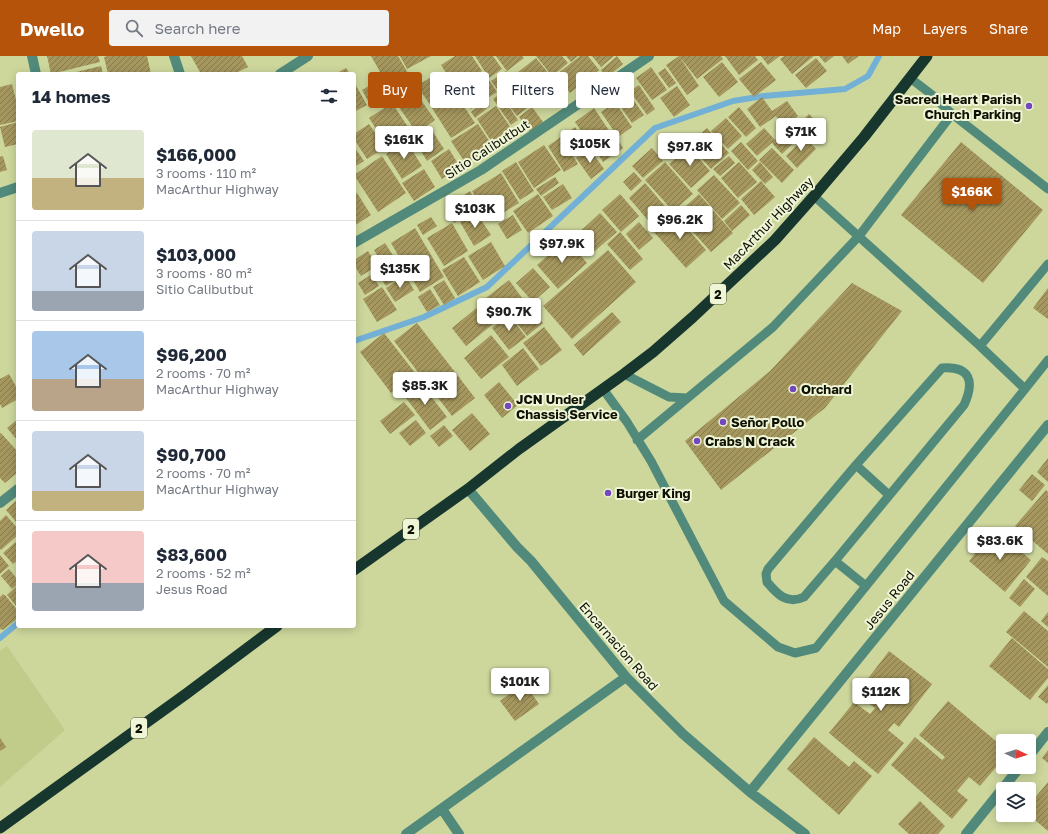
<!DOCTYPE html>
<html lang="en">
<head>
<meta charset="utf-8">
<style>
  :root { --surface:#fff; --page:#f2f2f3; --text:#1f2937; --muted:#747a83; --line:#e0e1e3; --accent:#b45309 }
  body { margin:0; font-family:"Golos Text",sans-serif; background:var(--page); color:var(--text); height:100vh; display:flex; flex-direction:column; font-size:15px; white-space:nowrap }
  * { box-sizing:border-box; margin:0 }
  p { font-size:13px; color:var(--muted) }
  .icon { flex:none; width:22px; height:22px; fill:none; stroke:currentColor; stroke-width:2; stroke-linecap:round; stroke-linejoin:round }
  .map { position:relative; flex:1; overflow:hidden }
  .details { position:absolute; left:16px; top:16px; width:340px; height:556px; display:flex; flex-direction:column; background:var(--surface); border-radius:4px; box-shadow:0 2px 10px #0003 }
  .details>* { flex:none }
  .hud { position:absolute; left:368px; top:16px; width:380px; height:36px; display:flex; gap:8px }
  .needle { width:26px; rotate:94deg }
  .buttons { position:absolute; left:996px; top:678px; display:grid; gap:8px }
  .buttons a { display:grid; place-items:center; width:40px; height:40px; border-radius:4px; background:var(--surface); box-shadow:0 2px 10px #0003; font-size:20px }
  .price { position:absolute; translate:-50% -34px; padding:0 9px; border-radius:4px; background:#fff; color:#222; font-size:13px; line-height:26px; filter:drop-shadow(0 1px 2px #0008) }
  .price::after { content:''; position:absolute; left:50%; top:24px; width:12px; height:9px; margin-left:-6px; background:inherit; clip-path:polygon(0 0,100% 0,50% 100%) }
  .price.on { background:var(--accent); color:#fff }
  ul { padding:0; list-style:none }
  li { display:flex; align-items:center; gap:12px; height:100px; padding:0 16px }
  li+li { border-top:1px solid var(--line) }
  li span { display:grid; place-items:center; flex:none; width:112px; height:80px; border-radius:4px; color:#555 }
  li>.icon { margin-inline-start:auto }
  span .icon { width:48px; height:48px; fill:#fffc; stroke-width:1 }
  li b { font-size:17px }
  h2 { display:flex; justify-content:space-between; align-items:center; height:48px; padding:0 16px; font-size:17px }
  .tag { padding:0 14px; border-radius:4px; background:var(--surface); box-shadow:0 2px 10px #0003; font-size:14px; line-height:36px }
  .tag.on { background:var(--accent); color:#fff }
  header { display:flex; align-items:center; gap:24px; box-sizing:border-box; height:56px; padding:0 20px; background:var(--accent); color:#fff }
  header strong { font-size:19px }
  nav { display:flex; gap:22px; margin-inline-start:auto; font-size:14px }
  .search { width:280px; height:36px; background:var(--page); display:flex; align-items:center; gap:10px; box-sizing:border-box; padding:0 14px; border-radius:4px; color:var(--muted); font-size:15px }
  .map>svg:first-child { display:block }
</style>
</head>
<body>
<header>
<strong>Dwello</strong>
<div class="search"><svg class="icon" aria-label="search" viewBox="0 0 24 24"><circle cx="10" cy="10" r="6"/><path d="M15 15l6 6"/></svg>Search here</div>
<nav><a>Map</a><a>Layers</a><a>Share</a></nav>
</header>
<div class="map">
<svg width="1048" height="778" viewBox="0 0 1048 778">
  <defs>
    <pattern id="building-hatch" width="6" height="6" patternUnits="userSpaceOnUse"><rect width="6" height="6" fill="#a5975e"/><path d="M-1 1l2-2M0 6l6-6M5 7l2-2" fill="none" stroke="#857a4b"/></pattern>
  </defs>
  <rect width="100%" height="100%" fill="#cdd79c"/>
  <path fill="#c1cc8a" d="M7,590L65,674L0,731V595Z"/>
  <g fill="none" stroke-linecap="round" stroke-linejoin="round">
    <path stroke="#72b0d5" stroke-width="6" d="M354,285L424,261L487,231L655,72L733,45L764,40L845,33L868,20L879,0
      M0,582L18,567"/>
  </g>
  <path fill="url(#building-hatch)" d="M47,0H98L100,6L51,18Z
    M108,0H147L151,18H108L104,1Z
    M191,0H242L248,11L234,18H201Z
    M371,0H398L412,24L391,35Z
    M400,0H431L407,13Z
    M455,0H472L482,15L456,32L441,9Z
    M475,0H493L502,13L489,22Z
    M496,0H522L524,2L507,15Z
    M536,0H562L568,7L552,20Z
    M566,0H578L571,6Z
    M580,0H588L599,14L570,37L556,19Z
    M592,0H614L601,11Z
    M617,0L623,8L607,21L601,14Z
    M679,0H721L723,3L697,23Z
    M679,0L699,30L687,39L666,9Z
    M725,0H755L758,4L739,19Z
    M761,0H780L768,9Z
    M784,0H814L792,18L780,3Z
    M819,0H834L825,7Z
    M842,0H859L848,8Z
    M536,2L562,34L539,52L513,20Z
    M816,2L827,15L806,32L795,19Z
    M722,6L738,26L719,41L703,21Z
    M761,6L776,24L754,41L739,23Z
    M101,10L103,18H72V17Z
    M651,11L667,34L652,44L636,22Z
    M346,12L350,18H335Z
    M665,12L676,27L669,32L658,17Z
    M506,15L531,49L517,60L491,25Z
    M439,16L452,36L431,50L417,30Z
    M485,18L497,36L471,53L459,35Z
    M377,25L385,38L369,47L362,34Z
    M354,26L367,49L354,56Z
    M12,28L18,52V65L0,69V31Z
    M639,29L655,53L647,59L630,35Z
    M677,30L690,49L674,61L660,42Z
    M414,34L435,64L417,77L396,47Z
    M627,35L644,59L632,67L615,43Z
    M455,37L475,67L451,82L432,52Z
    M500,38L518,64L511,69L493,43Z
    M762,41L772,55L787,45L798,60L784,71L776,60L760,71L747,53Z
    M486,44L490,50L475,62L471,56Z
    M615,46L632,71L618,81L601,56Z
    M392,47L412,77L389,92L369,62Z
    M496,50L513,75L493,88L477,63Z
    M532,51L543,66L530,76L519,61Z
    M739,51L756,72L746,81L728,61Z
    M594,52L612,79L593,92L575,66Z
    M809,58L826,75L816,85L799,68Z
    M726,62L742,80L728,93L711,75Z
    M18,66V88L5,91L0,71Z
    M369,68L385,92L367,103L354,83V78Z
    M478,68L493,91L466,108L451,85Z
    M791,68L802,79L782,98L772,87Z
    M575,71L587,89L575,98L563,80Z
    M707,72L729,97L711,113L689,88Z
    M764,72L775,84L757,100L746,88Z
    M431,73L444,93L427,105L414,84Z
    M615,79L623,92L603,106L595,93Z
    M561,81L578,108L564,116L548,90Z
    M805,81L816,93L797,112L786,100Z
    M406,85L422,110L402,123L386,98Z
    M741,86L758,105L748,114L731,95Z
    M961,86L1043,154L983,227L901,159Z
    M544,89L561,114L534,132L518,106Z
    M689,91L710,115L691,132L669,108Z
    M355,92L364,105L354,111V93Z
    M589,92L604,113L591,123L576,102Z
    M652,92L663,105L643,122L632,110Z
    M772,92L794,114L782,127L759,104Z
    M449,93L460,111L442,123L431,105Z
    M3,100L7,114L0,116V101Z
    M382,100L406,137L378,156L354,119Z
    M729,100L735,107L720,120L713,113Z
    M516,106L534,135L520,144L502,115Z
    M665,106L693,138L673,155L645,124Z
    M739,106L757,126L738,142L721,122Z
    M760,106L773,121L765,128L752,114Z
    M424,113L435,131L414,145L402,127Z
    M634,116L642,125L631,135L623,126Z
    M501,117L519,147L490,165L472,135Z
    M714,119L740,147L722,163L697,134Z
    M555,121L559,127L541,140L536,133Z
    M761,125L775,141L754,159L741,143Z
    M645,127L669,155L652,169L629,142Z
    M563,128L572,142L552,154L543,141Z
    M470,135L480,151L454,167L445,151Z
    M357,137L371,159L354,170V139Z
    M538,138L553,160L528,177L513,155Z
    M620,138L639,160L621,176L602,154Z
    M699,138L733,177L711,196L677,158Z
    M741,149L750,159L732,175L724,165Z
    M476,156L491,179L474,190L460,166Z
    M600,157L617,176L589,200L573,182Z
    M674,157L706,194L686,212L653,175Z
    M513,159L522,174L507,183L498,168Z
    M431,161L437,170L423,179L417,169Z
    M639,166L653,182L639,194L626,178Z
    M452,167L468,195L444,210L427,182Z
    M415,172L444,221L420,236L391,187Z
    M620,176L643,203L630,214L607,188Z
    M567,183L587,207L558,233L537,209Z
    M491,186L505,210L483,224L468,200Z
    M385,187L405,218L386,230L375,214L383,209L374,194Z
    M608,194L636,226L572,283L543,250Z
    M368,195L377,210L361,220L354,209V204Z
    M464,201L480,226L458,240L442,214Z
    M533,212L550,231L533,246L516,227Z
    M372,218L379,230L365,239L358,227Z
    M405,219L414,234L395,246L386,232Z
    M444,224L455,242L444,249L433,231Z
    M509,224L522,242L496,262L482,245Z
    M852,227L902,255L825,352L721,434L685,385L770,315Z
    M382,231L397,254L377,266L363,243Z
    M1048,232V263L1033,252Z
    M430,233L440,249L427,256L418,241Z
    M525,244L543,267L527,280L509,257Z
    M479,250L493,268L466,290L452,272Z
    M612,256L621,266L583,300L574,289Z
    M509,259L526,281L509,294L492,272Z
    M417,267L475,342L452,360L394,285Z
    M544,271L562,294L541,310L523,287Z
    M384,277L416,318L391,337L360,296Z
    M491,279L509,301L481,323L464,302Z
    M523,292L539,313L517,330L502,309Z
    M9,318L18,334V343L2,352L0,348V323Z
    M419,325L447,361L430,374L403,338Z
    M499,326L518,349L502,362L484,339Z
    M404,346L415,359L390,378L380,365Z
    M472,357L490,378L470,395L452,374Z
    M18,363V385L7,372Z
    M416,364L426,377L410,390L399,377Z
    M444,369L453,380L439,391L430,380Z
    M1,377L18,396V416L5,427L0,422V378Z
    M1048,402V426L1037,416Z
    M1032,418L1045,429L1032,445L1019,434Z
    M1046,434L1048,436V498L1015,470Z
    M18,443V468L6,454Z
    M6,459L18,473V479L1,494L0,493V465Z
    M995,474L1031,504L1005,536L969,505Z
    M18,484V504L13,508L3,497Z
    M0,499L9,510L0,518Z
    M1042,501L1048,505V540L1026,521Z
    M9,513L18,524V528L12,533L1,520Z
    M1024,523L1035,533L1020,551L1009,542Z
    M18,529V552L7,539Z
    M3,538L4,539H5L18,555V562L3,574L2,573L1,574L0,572V541Z
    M1024,555L1048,575V611L1006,576Z
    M1048,556V571L1041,565Z
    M1012,582L1048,613V622L1030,644L989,610Z
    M889,595L932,628L899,671L894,667L888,674L904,687L878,718L829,677L854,646L870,658L875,652L856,638Z
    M524,627L539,648L515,665L500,645Z
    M1048,629V646L1047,648L1038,641Z
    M948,645L1003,691V703L980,730L969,721L957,735L968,744L952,763L891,709L915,681L942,704L945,701L919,679Z
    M814,681L849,711L854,705L872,720L839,759L787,713Z
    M0,682L6,691L0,695Z
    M1048,694V707L1042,702Z
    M1048,726V775L1029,759V749Z
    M920,745L945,770L938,778H909L898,768Z"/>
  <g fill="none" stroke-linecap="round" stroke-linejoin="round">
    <path stroke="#518a7b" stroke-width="9" d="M910,22L931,38L952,58L1048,133
      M980,290L1048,208
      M624,318L669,341L687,342
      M603,333L627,366L651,405L724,545L778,591L795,597L816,592L1025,333L980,290L814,140
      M1025,333L1048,304
      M637,384L773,271L859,180L952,58
      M835,505L804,541C787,549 777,538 767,526L766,518L768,513L856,409
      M866,530L835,505L964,349C975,325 970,310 942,312L856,409L889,439"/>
    <path stroke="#518a7b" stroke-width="10" d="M32,0L36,18
      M174,0L180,18
      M280,18L308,0
      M0,137L18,131
      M354,187L481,114L649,0
      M468,433L517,491L531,505L626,621L683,678L750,736L805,778
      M0,447L18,433
      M1029,700L1048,676
      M750,736L1048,369
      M442,753L459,778
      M406,778L626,621
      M966,778L1020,711"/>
    <path stroke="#17362e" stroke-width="11" d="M354,514L468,433L519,393L624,318L653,296L693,261L775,184L814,140L864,81L927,0
      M0,772L186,638L277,570"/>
  </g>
  <g fill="#7347bf" stroke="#eff5d7" stroke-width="1.5">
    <circle cx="1029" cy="50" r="4"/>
    <circle cx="793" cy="333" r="4"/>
    <circle cx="508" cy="350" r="4"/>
    <circle cx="723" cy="366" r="4"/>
    <circle cx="697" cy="385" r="4"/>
    <circle cx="608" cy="437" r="4"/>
  </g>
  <g text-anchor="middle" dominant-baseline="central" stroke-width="4" stroke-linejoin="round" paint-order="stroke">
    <g fill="#eff5d7" stroke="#525540" stroke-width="1">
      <rect x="710" y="228" width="16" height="20" rx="3"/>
      <rect x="403" y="463" width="16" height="20" rx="3"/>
      <rect x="131" y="662" width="16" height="20" rx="3"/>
    </g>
    <g font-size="12" font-weight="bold" fill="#0e1000">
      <text x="718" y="238">2</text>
      <text x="411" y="473">2</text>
      <text x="139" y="672">2</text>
    </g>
    <g font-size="13" font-weight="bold" fill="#0e1000" stroke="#eff5d7" text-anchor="start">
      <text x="1021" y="43" text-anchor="end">Sacred Heart Parish<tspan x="1021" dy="15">Church Parking</tspan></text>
      <text x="801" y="333">Orchard</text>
      <text x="516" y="343">JCN Under<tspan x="516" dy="15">Chassis Service</tspan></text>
      <text x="731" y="366">Señor Pollo</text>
      <text x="705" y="385">Crabs N Crack</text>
      <text x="616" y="437">Burger King</text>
    </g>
    <g font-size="13" fill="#0e1000" stroke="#eff5d7">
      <text transform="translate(487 93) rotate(-33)">Sitio Calibutbut</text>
      <text transform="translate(768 167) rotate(-46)">MacArthur Highway</text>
      <text transform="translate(889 544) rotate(-51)">Jesus Road</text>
      <text transform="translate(619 590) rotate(49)">Encarnacion Road</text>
    </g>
  </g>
</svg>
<div class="buttons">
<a><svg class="needle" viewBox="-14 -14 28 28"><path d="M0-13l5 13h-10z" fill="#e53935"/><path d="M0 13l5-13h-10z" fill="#747a83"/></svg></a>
<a><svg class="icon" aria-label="layers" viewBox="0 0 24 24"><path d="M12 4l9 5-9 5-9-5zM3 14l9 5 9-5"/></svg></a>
</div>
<b class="price" style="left:801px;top:96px">$71K</b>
<b class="price" style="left:404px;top:104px">$161K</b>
<b class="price" style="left:590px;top:108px">$105K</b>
<b class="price" style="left:690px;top:111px">$97.8K</b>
<b class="price on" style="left:972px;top:156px">$166K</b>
<b class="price" style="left:475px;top:173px">$103K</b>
<b class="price" style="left:680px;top:184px">$96.2K</b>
<b class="price" style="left:562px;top:208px">$97.9K</b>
<b class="price" style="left:400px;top:233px">$135K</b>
<b class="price" style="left:509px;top:276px">$90.7K</b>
<b class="price" style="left:425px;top:350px">$85.3K</b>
<b class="price" style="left:1000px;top:505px">$83.6K</b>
<b class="price" style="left:520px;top:646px">$101K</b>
<b class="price" style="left:881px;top:656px">$112K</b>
<div class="hud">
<a class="tag on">Buy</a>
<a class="tag">Rent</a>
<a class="tag">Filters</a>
<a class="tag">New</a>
</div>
<section class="details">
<h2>14 homes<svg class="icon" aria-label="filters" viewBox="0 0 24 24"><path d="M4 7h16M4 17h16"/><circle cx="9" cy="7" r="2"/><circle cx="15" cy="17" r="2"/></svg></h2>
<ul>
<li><span style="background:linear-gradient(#dfe7d0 60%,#c2b280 0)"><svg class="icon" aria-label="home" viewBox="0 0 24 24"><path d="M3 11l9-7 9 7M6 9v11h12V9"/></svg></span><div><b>$166,000</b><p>3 rooms · 110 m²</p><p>MacArthur Highway</p></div></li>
<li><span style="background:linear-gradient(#c9d6e8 75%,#9aa5b1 0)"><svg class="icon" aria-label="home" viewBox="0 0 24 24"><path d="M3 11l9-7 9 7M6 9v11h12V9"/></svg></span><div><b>$103,000</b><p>3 rooms · 80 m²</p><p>Sitio Calibutbut</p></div></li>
<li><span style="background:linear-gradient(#a9c7e8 60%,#b9a48a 0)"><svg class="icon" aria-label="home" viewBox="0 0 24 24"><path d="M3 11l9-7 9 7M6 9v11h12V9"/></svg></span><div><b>$96,200</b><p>2 rooms · 70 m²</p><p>MacArthur Highway</p></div></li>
<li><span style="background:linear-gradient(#c9d6e8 75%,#c2b280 0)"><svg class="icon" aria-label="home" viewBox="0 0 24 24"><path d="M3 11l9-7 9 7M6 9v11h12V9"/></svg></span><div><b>$90,700</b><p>2 rooms · 70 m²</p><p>MacArthur Highway</p></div></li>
<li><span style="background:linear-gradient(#f6c9c9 65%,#9aa5b1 0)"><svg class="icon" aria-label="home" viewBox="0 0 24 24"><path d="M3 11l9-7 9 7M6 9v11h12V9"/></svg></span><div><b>$83,600</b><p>2 rooms · 52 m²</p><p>Jesus Road</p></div></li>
</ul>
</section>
</div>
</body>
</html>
